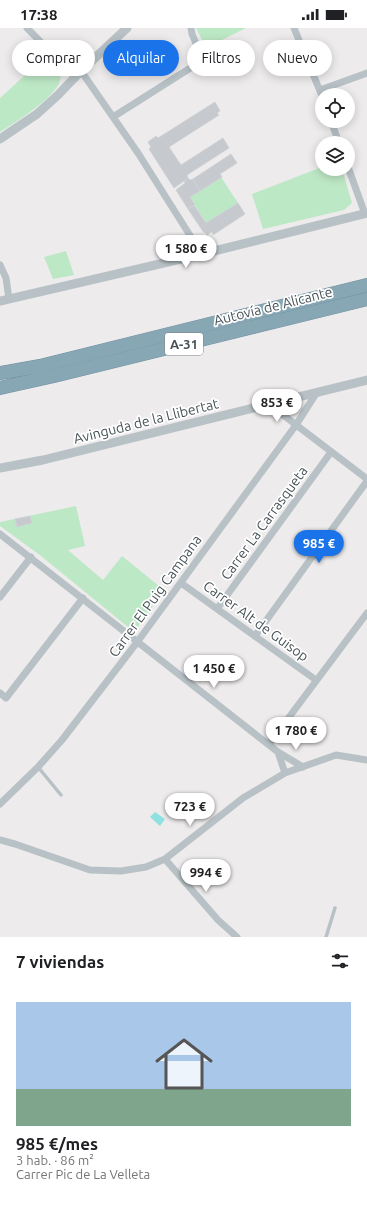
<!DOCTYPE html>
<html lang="es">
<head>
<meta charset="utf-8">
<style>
  :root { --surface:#fff; --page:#f6f6f6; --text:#202124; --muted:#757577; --line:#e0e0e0; --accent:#1a73e8 }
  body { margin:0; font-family:Ubuntu,sans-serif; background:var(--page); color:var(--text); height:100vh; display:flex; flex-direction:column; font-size:15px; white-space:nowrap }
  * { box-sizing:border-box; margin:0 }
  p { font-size:13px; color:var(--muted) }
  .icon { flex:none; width:22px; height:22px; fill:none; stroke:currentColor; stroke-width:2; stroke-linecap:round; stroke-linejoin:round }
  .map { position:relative; height:909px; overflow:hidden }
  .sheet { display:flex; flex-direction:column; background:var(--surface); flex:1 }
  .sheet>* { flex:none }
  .hud { position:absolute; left:12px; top:12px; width:343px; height:36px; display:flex; gap:8px }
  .controls { position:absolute; left:315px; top:60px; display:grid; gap:8px }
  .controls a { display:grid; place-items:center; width:40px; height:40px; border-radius:50%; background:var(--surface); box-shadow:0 2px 10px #0003; font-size:20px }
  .price { position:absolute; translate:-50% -34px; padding:0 9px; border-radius:14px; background:#fff; color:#222; font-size:13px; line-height:26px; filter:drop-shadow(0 1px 2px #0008) }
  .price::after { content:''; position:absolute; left:50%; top:24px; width:12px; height:9px; margin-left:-6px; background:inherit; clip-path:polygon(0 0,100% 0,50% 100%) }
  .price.on { background:var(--accent); color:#fff }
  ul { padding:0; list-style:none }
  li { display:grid; align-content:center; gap:8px; height:212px; padding:0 16px }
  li+li { border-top:1px solid var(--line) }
  li span { display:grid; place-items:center; height:124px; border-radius:0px; color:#555 }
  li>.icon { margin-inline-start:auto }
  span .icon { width:72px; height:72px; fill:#fffc; stroke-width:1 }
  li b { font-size:17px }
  h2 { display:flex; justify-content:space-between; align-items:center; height:48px; padding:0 16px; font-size:17px }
  .chip { padding:0 14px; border-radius:18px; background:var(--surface); box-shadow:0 2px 10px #0003; font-size:14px; line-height:36px }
  .chip.on { background:var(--accent); color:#fff }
  .status { display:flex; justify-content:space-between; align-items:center; height:28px; padding:0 20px; background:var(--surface); direction:ltr }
  .status svg { height:11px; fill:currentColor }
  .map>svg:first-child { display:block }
</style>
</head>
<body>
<div class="status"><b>17:38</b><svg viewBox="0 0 49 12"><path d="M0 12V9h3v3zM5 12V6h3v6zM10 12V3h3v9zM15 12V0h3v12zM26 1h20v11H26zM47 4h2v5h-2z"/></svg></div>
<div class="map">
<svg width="367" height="909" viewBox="0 0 367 909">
  <rect width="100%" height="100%" fill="#eeebec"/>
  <path fill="#bde8c5" d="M196,0H246L206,20Z
    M46,28L60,43C60,46 61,50 60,52C57,69 14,95 0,104V70Z
    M322,139V141H342L352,175L344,182L263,201L252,166Z
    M221,149L238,175L206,195L190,169Z
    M66,223L74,247L53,251L44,229Z
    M76,478L85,518L68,522L103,552L122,528L164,562L134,604L41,528L0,498V494Z"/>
  <path fill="#8fe0e0" d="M155,784L165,791L160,798L150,789Z"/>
  <path fill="#c6c9cd" stroke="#d0d3d6" d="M215,74L220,83L217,85L219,87L169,119L181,137L223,110L229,120L187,147L188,150L174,160L149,121L151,119L148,114L156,108L158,110Z
    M231,126L237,135L220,146L222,149L200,163L193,151Z
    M188,150L190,152L193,151L200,163L190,169L195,177L188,181L176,162L185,155L184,153Z
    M238,175L245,186L213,207L212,204L207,207L205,204L204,205L188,181L194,177L206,195Z
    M298,379L299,382L289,384V382Z
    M30,488L32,495L17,499L15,491Z"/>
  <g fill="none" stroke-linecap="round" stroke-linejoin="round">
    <defs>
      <path id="motorway" d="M0,345L40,338L367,257
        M0,360L54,348L367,271"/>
    </defs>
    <use href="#motorway" stroke="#7392a1" stroke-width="14"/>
    <path stroke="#b8c2c6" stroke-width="3.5" d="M38,739L61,767
      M326,909L335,880"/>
    <path stroke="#b8c2c6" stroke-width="7" d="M27,0L75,49
      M294,0L322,68
      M81,43L138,125L191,209L198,227
      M320,62L367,45
      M113,89L203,32L192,6L191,0
      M331,93L339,115
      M348,139L365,186
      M0,237L6,250L9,271
      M270,377L367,451
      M0,506L278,724L303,739
      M181,555L316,652
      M0,569L31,529
      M217,581L331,424
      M255,608L367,453
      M0,665L6,670L83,570
      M269,716L367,585
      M278,724L285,745
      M0,776L38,739L62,712L138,613L296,397L317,364
      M0,812L15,816L90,842L121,843L146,839L165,831L243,770L285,745L336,727L367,732
      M165,831L218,892L237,909"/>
    <path stroke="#b8c2c6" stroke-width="9" d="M0,111L37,86L58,67L81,43L127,0
      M0,273L198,227L367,185
      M0,440L43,432L367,352"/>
    <use href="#motorway" stroke="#88a7b5" stroke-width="13"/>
  </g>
  <g text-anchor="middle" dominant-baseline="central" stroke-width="3.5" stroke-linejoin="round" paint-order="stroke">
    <rect fill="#fff" stroke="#7e8689" stroke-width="1" x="165" y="305" width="38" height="22" rx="3"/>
    <g font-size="13" font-weight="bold" fill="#465256">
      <text x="184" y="316">A-31</text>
    </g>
    <g font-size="14" fill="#465256" stroke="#fff">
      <text transform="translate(273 278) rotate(-14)">Autovía de Alicante</text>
      <text transform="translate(146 393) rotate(-14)">Avinguda de la Llibertat</text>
      <text transform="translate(264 495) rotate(-54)">Carrer La Carrasqueta</text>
      <text transform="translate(155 568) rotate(-54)">Carrer El Puig Campana</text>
      <text transform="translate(256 593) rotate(36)">Carrer Alt de Guisop</text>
    </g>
  </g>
</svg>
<div class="controls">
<a><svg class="icon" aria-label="locate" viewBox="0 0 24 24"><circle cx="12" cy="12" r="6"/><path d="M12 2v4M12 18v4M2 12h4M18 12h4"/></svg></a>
<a><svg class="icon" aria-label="layers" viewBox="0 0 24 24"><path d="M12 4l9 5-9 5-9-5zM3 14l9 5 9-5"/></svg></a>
</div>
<b class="price" style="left:186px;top:241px">1 580 €</b>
<b class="price" style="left:277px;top:395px">853 €</b>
<b class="price on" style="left:319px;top:536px">985 €</b>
<b class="price" style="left:214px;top:661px">1 450 €</b>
<b class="price" style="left:296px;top:723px">1 780 €</b>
<b class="price" style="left:190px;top:799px">723 €</b>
<b class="price" style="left:206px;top:865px">994 €</b>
<div class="hud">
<a class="chip">Comprar</a>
<a class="chip on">Alquilar</a>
<a class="chip">Filtros</a>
<a class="chip">Nuevo</a>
</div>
</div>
<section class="sheet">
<h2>7 viviendas<svg class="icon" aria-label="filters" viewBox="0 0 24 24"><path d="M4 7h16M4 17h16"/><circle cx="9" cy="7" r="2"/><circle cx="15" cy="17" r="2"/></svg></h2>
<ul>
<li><span style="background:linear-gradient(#a9c7e8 70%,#7fa58c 0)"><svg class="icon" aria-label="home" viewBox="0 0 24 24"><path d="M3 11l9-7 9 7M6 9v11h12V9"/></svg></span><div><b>985 €/mes</b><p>3 hab. · 86 m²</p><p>Carrer Pic de La Velleta</p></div></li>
</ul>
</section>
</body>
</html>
